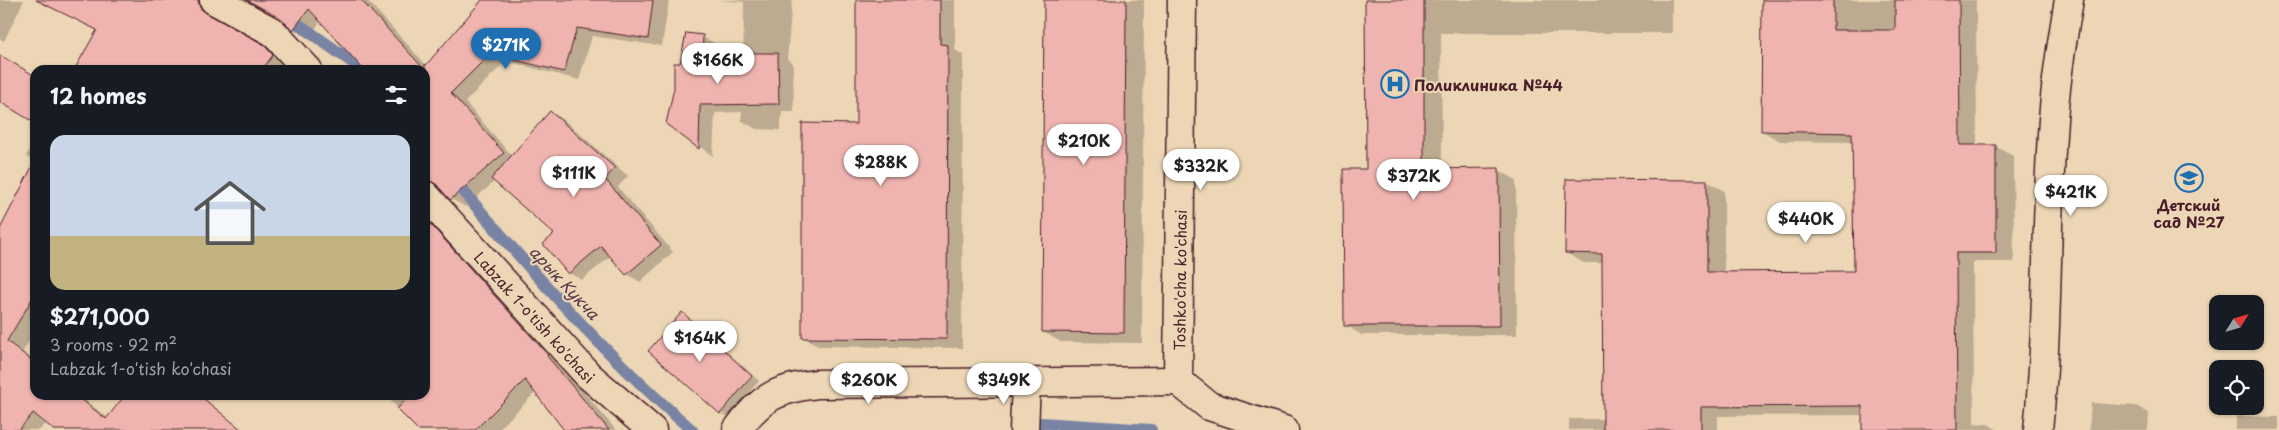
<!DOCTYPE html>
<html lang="en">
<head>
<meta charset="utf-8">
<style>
  :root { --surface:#171b24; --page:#242831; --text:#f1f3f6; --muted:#9ea1a6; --accent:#1f6fb2 }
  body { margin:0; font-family:"Playpen Sans",sans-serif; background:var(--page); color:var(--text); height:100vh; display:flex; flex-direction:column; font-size:19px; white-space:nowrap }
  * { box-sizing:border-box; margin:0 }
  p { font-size:16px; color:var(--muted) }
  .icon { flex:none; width:28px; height:28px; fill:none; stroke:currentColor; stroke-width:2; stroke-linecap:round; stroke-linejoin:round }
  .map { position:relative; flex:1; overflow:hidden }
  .side { position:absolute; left:30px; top:65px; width:400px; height:335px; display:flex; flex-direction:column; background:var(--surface); border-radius:15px; box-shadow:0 1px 4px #0004 }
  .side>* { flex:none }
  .needle { width:32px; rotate:53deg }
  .buttons { position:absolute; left:2209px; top:295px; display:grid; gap:10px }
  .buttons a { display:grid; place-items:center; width:55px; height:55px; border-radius:10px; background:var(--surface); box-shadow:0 1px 4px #0004; font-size:25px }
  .price { position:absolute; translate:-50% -42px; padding:0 11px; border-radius:18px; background:#fff; color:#222; font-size:16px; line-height:32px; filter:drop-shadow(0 1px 2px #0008) }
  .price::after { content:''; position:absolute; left:50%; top:30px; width:15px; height:11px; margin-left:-8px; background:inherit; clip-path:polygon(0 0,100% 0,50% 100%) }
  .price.active { background:var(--accent); color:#fff }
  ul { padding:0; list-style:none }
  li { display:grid; align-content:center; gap:10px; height:265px; padding:0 20px }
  li span { display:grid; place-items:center; height:155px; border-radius:15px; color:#555 }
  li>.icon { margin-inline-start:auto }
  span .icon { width:90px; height:90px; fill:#fffc; stroke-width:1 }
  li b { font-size:21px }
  h2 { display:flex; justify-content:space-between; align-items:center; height:60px; padding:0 20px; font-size:21px }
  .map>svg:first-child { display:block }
</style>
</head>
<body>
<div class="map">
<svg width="2279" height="430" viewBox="0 0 2279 430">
  <rect width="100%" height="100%" fill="#ecd6b5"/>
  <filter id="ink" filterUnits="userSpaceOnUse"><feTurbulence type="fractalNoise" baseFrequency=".02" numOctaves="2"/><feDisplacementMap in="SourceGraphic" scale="10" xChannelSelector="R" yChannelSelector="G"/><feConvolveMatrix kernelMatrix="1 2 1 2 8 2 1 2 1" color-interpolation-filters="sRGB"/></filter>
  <g filter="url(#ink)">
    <path fill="#0003" d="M0,0H24L4,41L0,39Z
      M36,0H179L201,9L220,22L278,54L287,64L282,70H76L98,30Z
      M248,0H367L427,66L484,0H669L662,46L592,36L579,80L506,61L465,102L512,156L551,112L564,120L628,176L618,187L673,252L640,282L627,274L611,256L582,280L569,273L556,234L495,181L466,207L451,199L441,188H437L425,198V70H366L321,21L308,38L293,29L282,18Z
      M719,0H792L787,59L793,63L794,112H782L780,130L756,129L741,120L742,112L715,113L713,156L667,124L687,35L703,37L718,45L717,64H743L744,2Z
      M857,0H955V50L963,55L962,348L818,346L803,337L857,125Z
      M1045,0H1144L1142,343L1061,342L1043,332Z
      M1366,0H1672V33H1441L1442,170H1499L1516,180L1517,335H1362L1345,325L1367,170Z
      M1763,0H1976L1977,146H1995L2013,156L2014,262H1973L1974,424H1988L1998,430H1864L1863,415L1718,416V430H1569V419H1604L1603,263H1584L1566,253L1707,181L1724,191V273L1855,272L1854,142L1780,141L1762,131Z
      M35,142V162L26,156Z
      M35,164V330L23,352L35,361V395H78L108,418L127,395H194L166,430H56L46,422L40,430H6L0,425V232Z
      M425,209L561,365L616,430H565L536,392L498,430H419L388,398L386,401L376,395H425Z
      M682,314L689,318L759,381L728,417L721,413Z
      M2091,403L2136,406L2149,413L2148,430H2089Z
      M2236,416L2279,417V430H2236Z"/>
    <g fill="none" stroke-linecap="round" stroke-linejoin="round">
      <path stroke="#7984a4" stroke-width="12" d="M264,0L355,64L360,70
        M451,177C527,266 603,354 692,430
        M1025,430L1040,423L1151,430"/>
    </g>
    <path fill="#efb4af" stroke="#4a1f2b" d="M36,0H198L200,8L206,13L263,44L273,55L262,70H74L97,30Z
      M247,0H361L425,70H364L309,9L293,30L280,18Z
      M482,0H653L648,39L577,28L564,72L490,54L451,93L504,153L450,200L436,184L425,180V64L426,65Z
      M856,0H940V44L948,45L947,339L802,338V123L856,124Z
      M1044,0H1126L1124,333L1042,332Z
      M1365,0H1424V169L1499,168L1500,326H1344L1343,169H1366Z
      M1762,0H1833V30H1895V0H1959L1960,145H1996V253H1956L1957,430H1862V406L1701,407V430H1603L1602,254L1565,253L1566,179L1707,180V272L1854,271L1852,133L1761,131Z
      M686,33L703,35L702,63H742V53H778L779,104L700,105L699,149L666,124L674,88V63H680Z
      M0,55L35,76V123L0,102Z
      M550,111L615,168L605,179L661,245L626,275L601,246L568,274L543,244L554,234L491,179Z
      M35,161V294L7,341L35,363V395H76L106,419L125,395H199L242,430H54L33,413L19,430H0V229Z
      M425,218L548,355L547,356L609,430H564L525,380L475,430H418L397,409L411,395H425Z
      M682,312L752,376L720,414L648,351Z"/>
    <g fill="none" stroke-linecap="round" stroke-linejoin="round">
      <defs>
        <g id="minor">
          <path d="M214,0L273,32L308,70"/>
          <path id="s1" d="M425,195L588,375L652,430"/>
          <path id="s2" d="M1178,381L1182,0"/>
          <path d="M1178,381L1209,406L1284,430"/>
          <path d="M737,430C760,398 778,388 817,384L1178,381"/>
          <path d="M1024,430L1026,383"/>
          <path d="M2038,430C2049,327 2045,223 2053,120C2056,80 2062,40 2069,0"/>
        </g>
      </defs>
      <use href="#minor" stroke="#4a1f2b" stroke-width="31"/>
      <use href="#minor" stroke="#ecd6b5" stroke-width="28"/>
    </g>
  </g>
  <defs>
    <symbol id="hospital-ring" viewBox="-11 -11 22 22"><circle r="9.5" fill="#ecd6b5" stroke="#1f6fb2" stroke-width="1.5"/><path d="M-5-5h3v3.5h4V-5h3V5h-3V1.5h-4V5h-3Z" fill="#1f6fb2"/></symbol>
    <symbol id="school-ring" viewBox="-11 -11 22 22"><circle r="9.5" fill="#ecd6b5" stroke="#1f6fb2" stroke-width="1.5"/><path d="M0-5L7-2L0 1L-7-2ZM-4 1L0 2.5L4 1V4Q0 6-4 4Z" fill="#1f6fb2"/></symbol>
  </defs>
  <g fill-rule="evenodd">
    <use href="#hospital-ring" x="1379" y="68" width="32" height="32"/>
    <use href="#school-ring" x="2173" y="162" width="32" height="32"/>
  </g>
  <g text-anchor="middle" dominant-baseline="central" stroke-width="4" stroke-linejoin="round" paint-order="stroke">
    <g font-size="15" font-weight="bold" fill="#4a1f2b" stroke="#ecd6b5" text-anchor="start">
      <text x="1414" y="84">Поликлиника №44</text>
      <text x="2189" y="204" text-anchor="middle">Детский<tspan x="2189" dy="17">сад №27</tspan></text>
    </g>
    <g font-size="15" fill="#4a1f2b" stroke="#ecd6b5">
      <text stroke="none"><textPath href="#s2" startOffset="101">Toshko'cha ko'chasi</textPath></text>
      <text stroke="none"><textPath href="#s1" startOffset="164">Labzak 1-o'tish ko'chasi</textPath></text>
    </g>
    <g font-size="16" font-style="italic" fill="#563849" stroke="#ecd6b5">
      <text transform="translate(565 282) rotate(47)">арык Кукча</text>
    </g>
  </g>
</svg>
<div class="buttons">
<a><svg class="needle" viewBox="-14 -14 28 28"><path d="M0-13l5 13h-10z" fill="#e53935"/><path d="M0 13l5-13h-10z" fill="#9ea1a6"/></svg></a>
<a><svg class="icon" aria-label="locate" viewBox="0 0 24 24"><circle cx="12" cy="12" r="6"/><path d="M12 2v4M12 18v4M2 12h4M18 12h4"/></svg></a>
</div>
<b class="price active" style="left:506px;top:70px">$271K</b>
<b class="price" style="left:718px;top:85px">$166K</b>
<b class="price" style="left:1084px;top:166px">$210K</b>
<b class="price" style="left:881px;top:187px">$288K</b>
<b class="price" style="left:1201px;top:191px">$332K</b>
<b class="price" style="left:574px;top:198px">$111K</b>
<b class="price" style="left:1414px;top:201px">$372K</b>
<b class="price" style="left:2071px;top:217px">$421K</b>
<b class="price" style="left:1806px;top:244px">$440K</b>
<b class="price" style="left:700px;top:363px">$164K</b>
<b class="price" style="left:869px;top:405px">$260K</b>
<b class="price" style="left:1004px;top:405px">$349K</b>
<section class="side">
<h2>12 homes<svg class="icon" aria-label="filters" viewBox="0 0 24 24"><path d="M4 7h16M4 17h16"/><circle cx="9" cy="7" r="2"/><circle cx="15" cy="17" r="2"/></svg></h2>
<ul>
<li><span style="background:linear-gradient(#c9d6e8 65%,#c2b280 0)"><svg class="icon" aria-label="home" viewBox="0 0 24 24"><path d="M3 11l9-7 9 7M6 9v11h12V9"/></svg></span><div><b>$271,000</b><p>3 rooms · 92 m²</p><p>Labzak 1-o'tish ko'chasi</p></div></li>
</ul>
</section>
</div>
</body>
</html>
